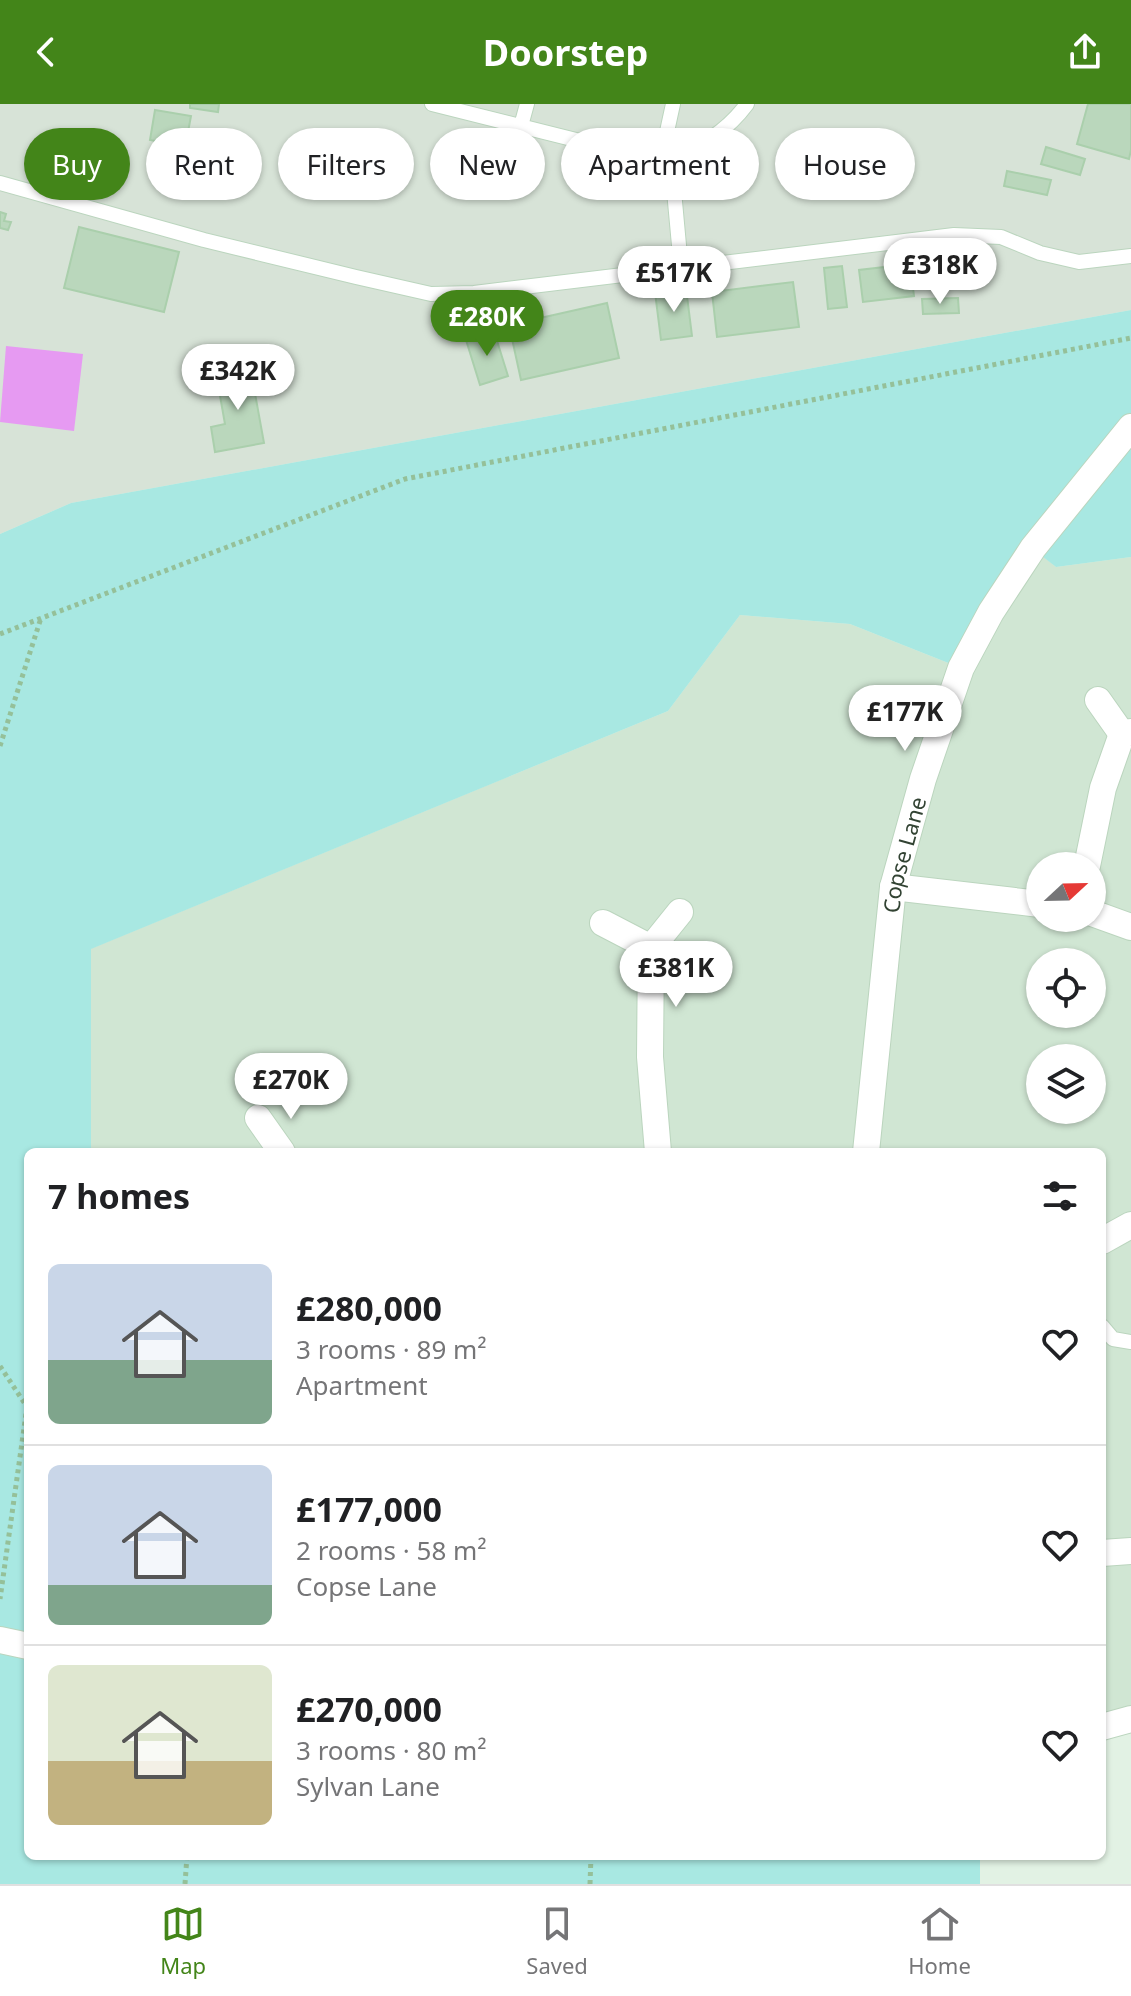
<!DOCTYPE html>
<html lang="en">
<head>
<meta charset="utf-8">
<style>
  :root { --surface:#fff; --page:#f6f6f6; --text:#202124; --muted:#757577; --line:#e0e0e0; --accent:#438519 }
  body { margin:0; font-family:"Noto Sans",sans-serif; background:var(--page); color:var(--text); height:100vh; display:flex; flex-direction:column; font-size:30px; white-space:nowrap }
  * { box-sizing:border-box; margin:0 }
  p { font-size:26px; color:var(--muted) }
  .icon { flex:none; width:44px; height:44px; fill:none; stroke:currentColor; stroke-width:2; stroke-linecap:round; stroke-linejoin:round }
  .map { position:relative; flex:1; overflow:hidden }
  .side { position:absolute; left:24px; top:1044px; width:1082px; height:712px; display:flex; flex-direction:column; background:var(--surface); border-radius:12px; box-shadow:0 2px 6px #0004 }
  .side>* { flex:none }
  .top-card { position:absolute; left:24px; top:24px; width:1084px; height:72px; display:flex; gap:16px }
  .needle { width:52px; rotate:68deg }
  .tools { position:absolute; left:1026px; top:748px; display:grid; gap:16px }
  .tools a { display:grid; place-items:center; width:80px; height:80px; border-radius:50%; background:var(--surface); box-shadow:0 2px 6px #0004; font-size:40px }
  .price { position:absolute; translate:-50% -68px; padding:0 18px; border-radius:28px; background:#fff; color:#222; font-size:26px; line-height:52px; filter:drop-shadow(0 2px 4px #0008) }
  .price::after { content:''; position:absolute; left:50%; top:48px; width:24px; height:18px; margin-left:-12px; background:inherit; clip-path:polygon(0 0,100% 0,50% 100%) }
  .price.selected { background:var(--accent); color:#fff }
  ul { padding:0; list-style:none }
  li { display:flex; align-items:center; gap:24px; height:200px; padding:0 24px }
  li+li { border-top:2px solid var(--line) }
  li span { display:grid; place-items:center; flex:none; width:224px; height:160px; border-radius:12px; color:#555 }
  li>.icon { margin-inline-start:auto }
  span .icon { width:96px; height:96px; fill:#fffc; stroke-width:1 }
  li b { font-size:34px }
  h2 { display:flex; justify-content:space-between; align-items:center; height:96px; padding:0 24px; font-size:34px }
  .tag { padding:0 28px; border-radius:36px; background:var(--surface); box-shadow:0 2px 6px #0004; font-size:28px; line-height:72px }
  .tag.selected { background:var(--accent); color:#fff }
  header { display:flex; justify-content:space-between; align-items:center; height:104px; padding:0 24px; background:var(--accent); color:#fff; font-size:36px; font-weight:700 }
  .menu { display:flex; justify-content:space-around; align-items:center; height:112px; border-top:2px solid var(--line); background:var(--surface); font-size:22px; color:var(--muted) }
  .menu a { display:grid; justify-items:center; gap:4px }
  .menu .selected { color:var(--accent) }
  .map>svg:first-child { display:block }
</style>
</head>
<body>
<header><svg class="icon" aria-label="back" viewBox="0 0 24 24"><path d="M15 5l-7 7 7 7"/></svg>Doorstep<svg class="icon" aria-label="share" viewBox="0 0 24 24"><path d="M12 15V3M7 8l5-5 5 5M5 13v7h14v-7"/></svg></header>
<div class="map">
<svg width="1131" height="1780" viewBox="0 0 1131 1780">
  <rect width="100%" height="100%" fill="#e2f2e4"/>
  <path fill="#d0e6d3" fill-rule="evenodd" d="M1033,444L1056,463L1131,453V1615L1102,1622V1048H91L90,845L668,607L740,511L850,520L961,564ZM1040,762H1092V814H1040ZM1040,858H1092V910H1040ZM1040,954H1092V1006H1040Z"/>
  <path fill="#d7e3d7" d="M0,0H1131V206L71,399L0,430Z"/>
  <path fill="#a8e8e2" d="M1131,206V453L1056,463L1033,445L961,564L850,520L740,511L668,607L91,845V1048H28V1752H980V1780H0V430L71,399Z"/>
  <path fill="#e69af2" d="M6,242L83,250L74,327L0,318Z"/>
  <path fill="#bad7bc" stroke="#aacfac" stroke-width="2" d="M190,0H219L218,8L190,4Z
    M1088,0H1131V46L1129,55L1077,40Z
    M155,6L191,12L187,33L167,30L166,39L150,36Z
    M1046,43L1085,55L1080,71L1041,60Z
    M1007,67L1051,76L1047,91L1004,82Z
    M0,108L6,110L4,117L11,118L8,126L0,124Z
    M79,123L179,148L164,208L64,184Z
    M910,160L914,192L863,198L859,166Z
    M842,162L847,203L828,205L824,164Z
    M793,178L799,223L717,233L712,188Z
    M686,184L692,232L661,236L655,188Z
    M958,194L959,209L923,210L922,195Z
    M607,199L619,254L521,276L509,221Z
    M494,227L508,272L480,281L466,236Z
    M250,262L264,339L215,348L211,323L225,320L216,269Z"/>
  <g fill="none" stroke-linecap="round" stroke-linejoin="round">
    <defs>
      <path id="service" d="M432,0L632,50L661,55L673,0
        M521,22L527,0
        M671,54C702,43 727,27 747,0
        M661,55L671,54L681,163
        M0,79L204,136L356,173L431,190L474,189L954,131L1001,133L1040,149L1079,158L1131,152
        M1102,1222L1113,1235L1131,1238"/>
      <g id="minor">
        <path d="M1098,596L1122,630"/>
        <path d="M1087,762L1103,684L1122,630L1131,628"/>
        <path d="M893,783L1040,800"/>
        <path d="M1092,809L1131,823"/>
        <path d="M603,819L651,844L650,953L658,1048"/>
        <path d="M651,844L680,808"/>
        <path d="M258,1014L282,1048"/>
        <path id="s1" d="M866,1048L893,783L923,675L961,564L991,508L1033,444L1131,323"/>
        <path d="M1102,1137L1131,1121"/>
        <path d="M1102,1449L1131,1447"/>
        <path d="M0,1536L28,1542"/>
        <path d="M1102,1623L1131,1615"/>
      </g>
    </defs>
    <use href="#service" stroke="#bbd5be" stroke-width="16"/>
    <use href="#minor" stroke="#bbd5be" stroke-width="28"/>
    <path stroke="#95c099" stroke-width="5" stroke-dasharray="4 4" stroke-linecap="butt" d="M0,530L405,375L1131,234
      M0,642L41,514
      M0,1262L27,1303L0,1495
      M185,1780L187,1752
      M590,1780L591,1752"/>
    <use href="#service" stroke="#fff" stroke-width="14"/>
    <use href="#minor" stroke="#fff" stroke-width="26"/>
  </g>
  <g text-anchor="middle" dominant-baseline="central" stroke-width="6" stroke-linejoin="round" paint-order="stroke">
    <g font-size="22" fill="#324333" stroke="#fff">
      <text stroke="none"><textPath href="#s1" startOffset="300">Copse Lane</textPath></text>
    </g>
  </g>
</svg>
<div class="tools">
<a><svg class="needle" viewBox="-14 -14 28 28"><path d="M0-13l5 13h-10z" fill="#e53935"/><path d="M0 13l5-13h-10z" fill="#757577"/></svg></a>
<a><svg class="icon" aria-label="locate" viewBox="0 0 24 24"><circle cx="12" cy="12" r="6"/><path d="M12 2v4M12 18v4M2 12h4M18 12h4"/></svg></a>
<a><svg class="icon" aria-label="layers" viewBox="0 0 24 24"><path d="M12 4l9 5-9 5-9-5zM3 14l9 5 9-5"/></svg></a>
</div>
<b class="price" style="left:940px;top:202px">£318K</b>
<b class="price" style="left:674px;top:210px">£517K</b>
<b class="price selected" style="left:487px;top:254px">£280K</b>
<b class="price" style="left:238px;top:308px">£342K</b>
<b class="price" style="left:905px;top:649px">£177K</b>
<b class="price" style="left:676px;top:905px">£381K</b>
<b class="price" style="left:291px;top:1017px">£270K</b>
<div class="top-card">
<a class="tag selected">Buy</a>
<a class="tag">Rent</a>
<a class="tag">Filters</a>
<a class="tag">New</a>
<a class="tag">Apartment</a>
<a class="tag">House</a>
</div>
<section class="side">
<h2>7 homes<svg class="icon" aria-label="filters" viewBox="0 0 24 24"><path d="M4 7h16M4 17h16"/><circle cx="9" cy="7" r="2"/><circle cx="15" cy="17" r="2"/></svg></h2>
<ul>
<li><span style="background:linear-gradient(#c9d6e8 60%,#7fa58c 0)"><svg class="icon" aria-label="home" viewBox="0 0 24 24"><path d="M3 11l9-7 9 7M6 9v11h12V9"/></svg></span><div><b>£280,000</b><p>3 rooms · 89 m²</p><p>Apartment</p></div><svg class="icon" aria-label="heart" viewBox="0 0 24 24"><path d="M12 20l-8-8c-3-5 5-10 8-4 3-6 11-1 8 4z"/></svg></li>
<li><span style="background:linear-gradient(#c9d6e8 75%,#7fa58c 0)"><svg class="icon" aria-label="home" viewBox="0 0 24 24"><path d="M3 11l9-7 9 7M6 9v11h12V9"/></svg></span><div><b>£177,000</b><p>2 rooms · 58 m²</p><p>Copse Lane</p></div><svg class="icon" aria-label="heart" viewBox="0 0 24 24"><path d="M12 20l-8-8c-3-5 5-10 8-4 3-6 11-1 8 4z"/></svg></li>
<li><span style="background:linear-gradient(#dfe7d0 60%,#c2b280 0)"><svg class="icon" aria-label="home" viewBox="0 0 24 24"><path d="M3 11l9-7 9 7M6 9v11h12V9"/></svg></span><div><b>£270,000</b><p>3 rooms · 80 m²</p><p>Sylvan Lane</p></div><svg class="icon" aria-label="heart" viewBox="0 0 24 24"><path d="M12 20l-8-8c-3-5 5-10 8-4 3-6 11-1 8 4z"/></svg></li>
</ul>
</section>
</div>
<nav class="menu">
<a class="selected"><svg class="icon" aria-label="map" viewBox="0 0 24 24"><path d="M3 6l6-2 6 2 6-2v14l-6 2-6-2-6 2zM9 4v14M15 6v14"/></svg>Map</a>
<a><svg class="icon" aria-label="saved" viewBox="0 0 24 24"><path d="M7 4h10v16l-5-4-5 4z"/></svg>Saved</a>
<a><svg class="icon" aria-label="home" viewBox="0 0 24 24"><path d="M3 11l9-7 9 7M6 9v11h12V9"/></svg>Home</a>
</nav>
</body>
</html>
